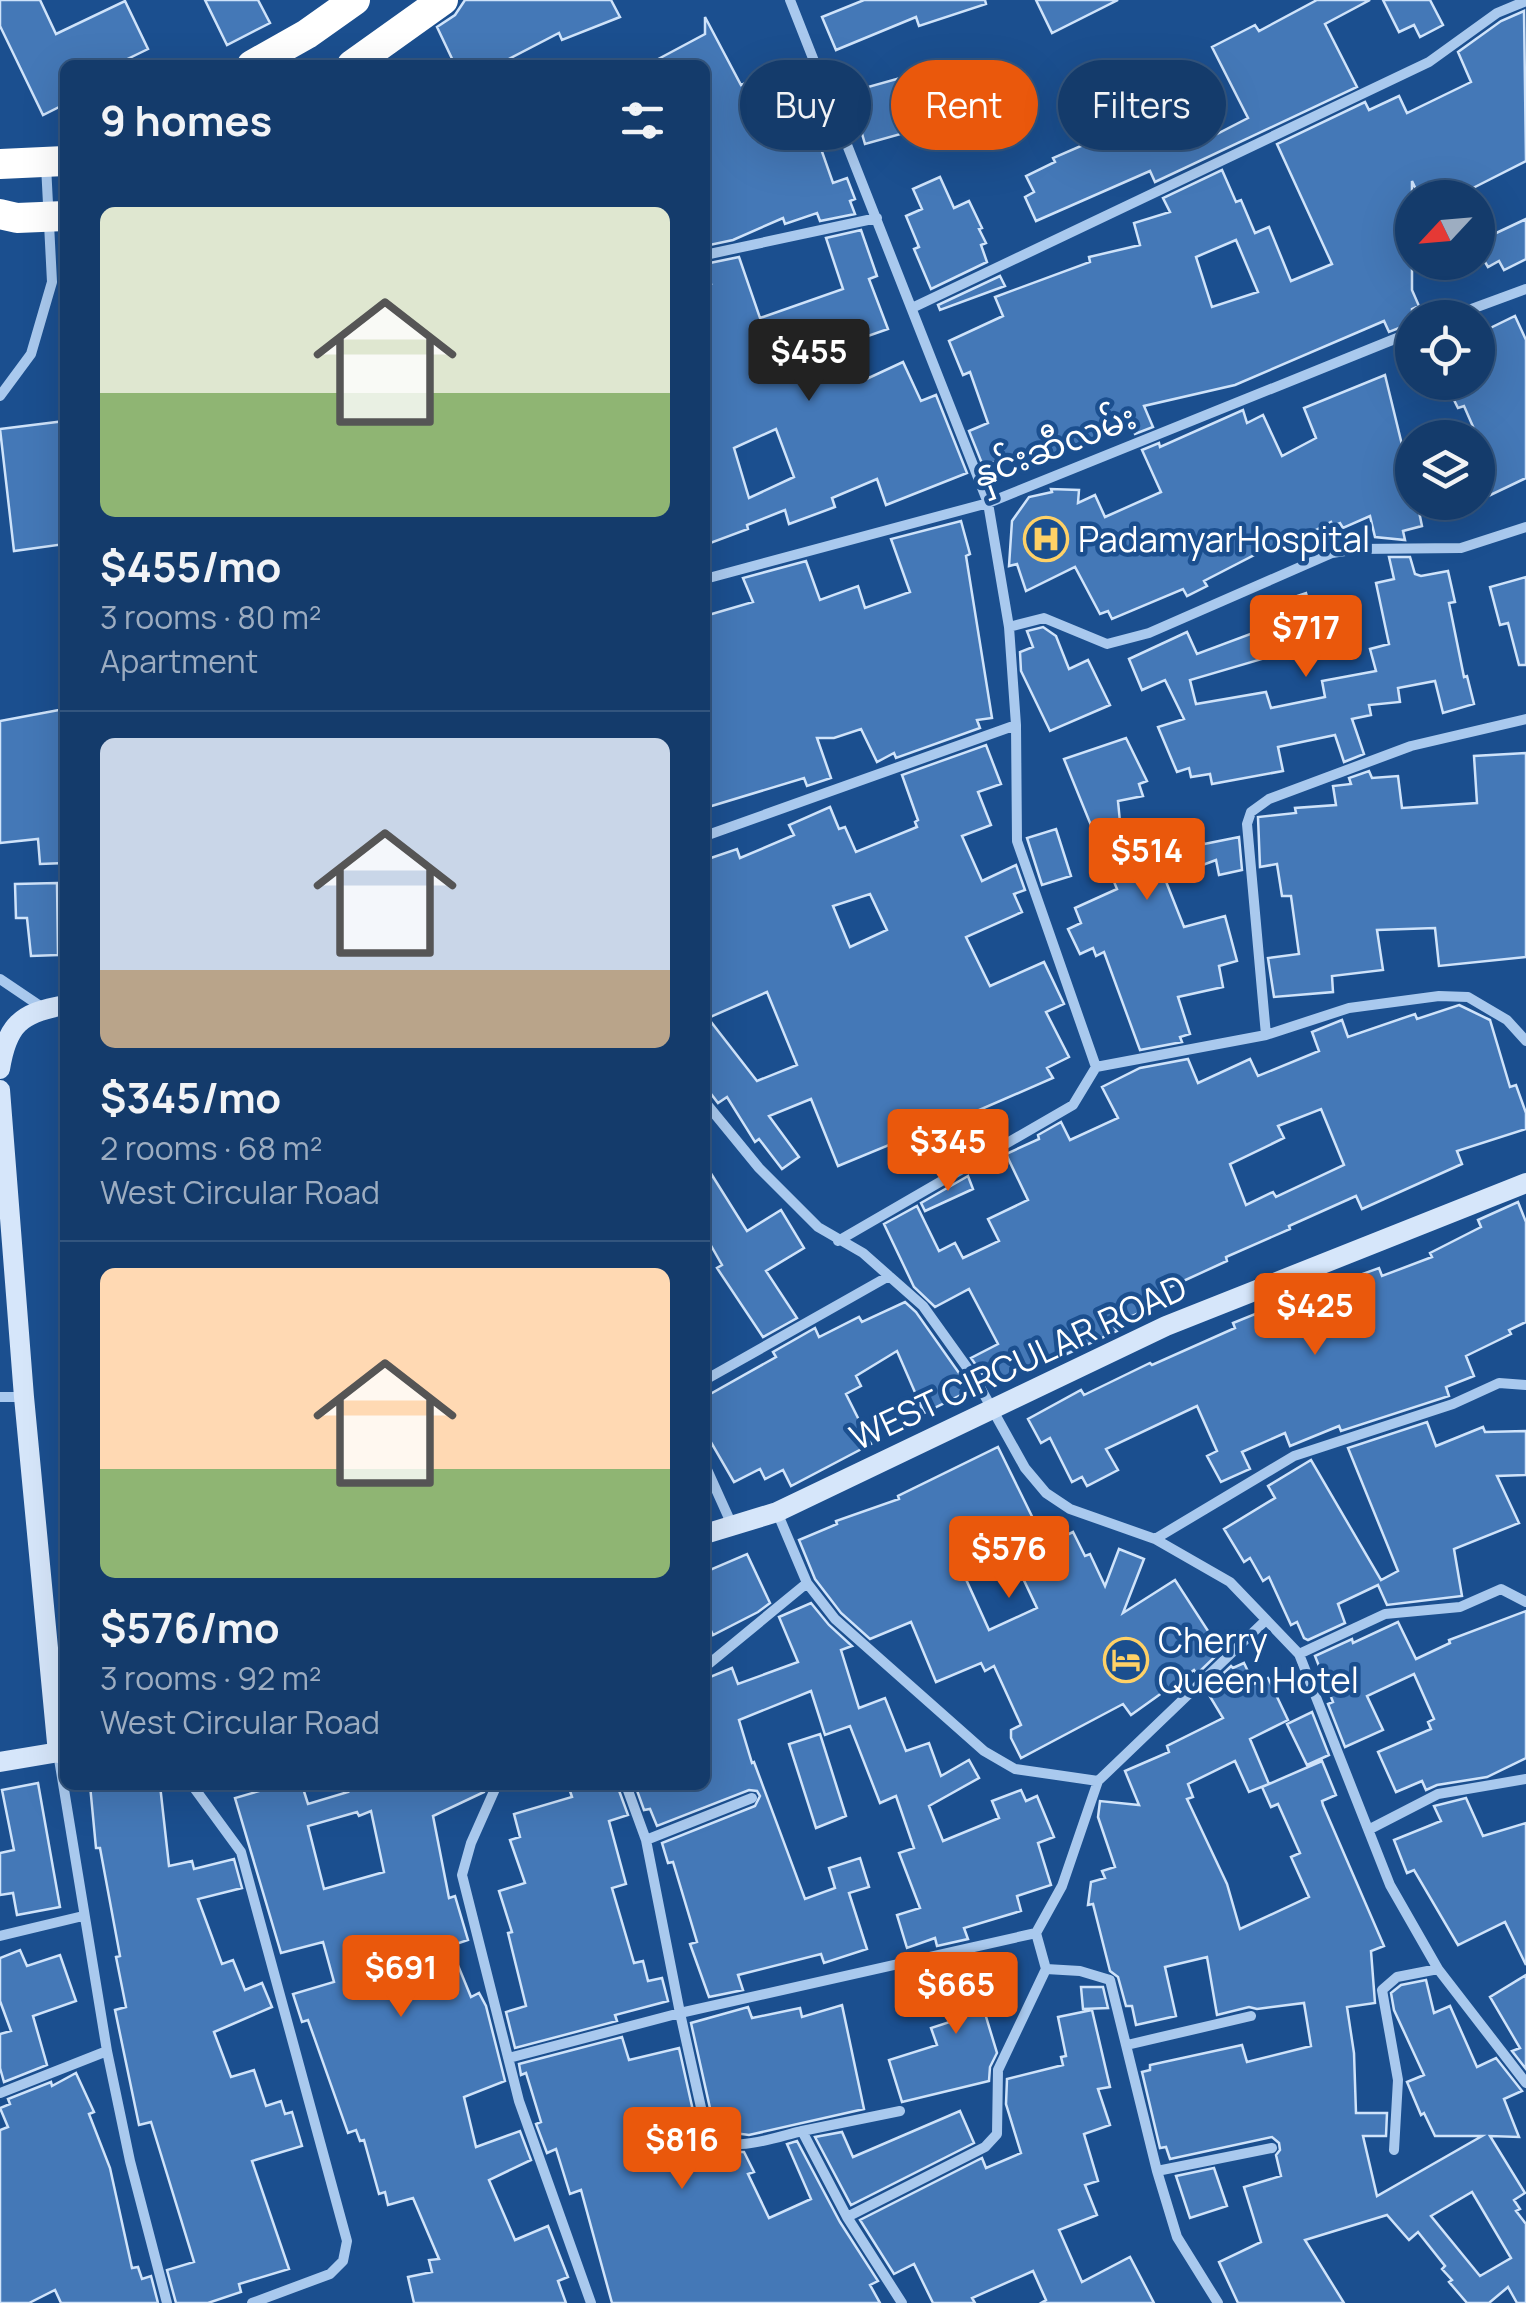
<!DOCTYPE html>
<html lang="en">
<head>
<meta charset="utf-8">
<style>
  :root { --surface:#143b6b; --page:#214673; --text:#f1f3f6; --muted:#9dadc1; --line:#33557e; --accent:#ea580c }
  body { margin:0; font-family:Manrope,"Noto Sans Myanmar",sans-serif; background:var(--page); color:var(--text); height:100vh; display:flex; flex-direction:column; font-size:38px; white-space:nowrap }
  * { box-sizing:border-box; margin:0 }
  p { font-size:32px; color:var(--muted) }
  .icon { flex:none; width:55px; height:55px; fill:none; stroke:currentColor; stroke-width:2; stroke-linecap:round; stroke-linejoin:round }
  .map { position:relative; flex:1; overflow:hidden }
  .drawer { position:absolute; left:60px; top:60px; width:650px; height:1730px; display:flex; flex-direction:column; background:var(--surface); border-radius:15px; box-shadow:0 10px 40px #0002,0 0 0 2px var(--line) }
  .drawer>* { flex:none }
  .hud { position:absolute; left:740px; top:60px; width:635px; height:90px; display:flex; gap:20px }
  .needle { width:65px; rotate:244deg }
  .buttons { position:absolute; left:1395px; top:180px; display:grid; gap:20px }
  .buttons a { display:grid; place-items:center; width:100px; height:100px; border-radius:50%; background:var(--surface); box-shadow:0 10px 40px #0002,0 0 0 2px var(--line); font-size:50px }
  .price { position:absolute; translate:-50% -85px; padding:0 22px; border-radius:10px; background:var(--accent); color:#fff; font-size:32px; line-height:65px; filter:drop-shadow(0 2px 5px #0008) }
  .price::after { content:''; position:absolute; left:50%; top:60px; width:30px; height:22px; margin-left:-15px; background:inherit; clip-path:polygon(0 0,100% 0,50% 100%) }
  .price.on { background:#222; color:#fff }
  ul { padding:0; list-style:none }
  li { display:grid; align-content:center; gap:20px; height:530px; padding:0 40px }
  li+li { border-top:2px solid var(--line) }
  li span { display:grid; place-items:center; height:310px; border-radius:15px; color:#555 }
  li>.icon { margin-inline-start:auto }
  span .icon { width:180px; height:180px; fill:#fffc; stroke-width:1 }
  li b { font-size:42px }
  h2 { display:flex; justify-content:space-between; align-items:center; height:120px; padding:0 40px; font-size:42px }
  .pill { padding:0 35px; border-radius:45px; background:var(--surface); box-shadow:0 10px 40px #0002,0 0 0 2px var(--line); font-size:35px; line-height:90px }
  .pill.on { background:var(--accent); color:#fff }
  .map>svg:first-child { display:block }
</style>
</head>
<body>
<div class="map">
<svg width="1526" height="2303" viewBox="0 0 1526 2303">
  <rect width="100%" height="100%" fill="#1b4f8f"/>
  <path fill="#4478b7" stroke="#cfe3fa" stroke-width="2.5" fill-rule="evenodd" d="M0,0H40L56,34L125,1L148,49L115,65H65V104L43,115L0,26Z
    M205,0H258L270,23L227,45Z
    M465,0H611L620,17L562,40L559,33L497,65H455L437,27L455,15Z
    M864,0H985L986,4L919,26L916,17L836,50L822,17Z
    M1036,0H1118L1052,33Z
    M1317,0H1370L1325,24L1357,87L1155,182L1150,171L1036,221L1025,197L1034,192L1026,176L1055,162L1053,158L1097,139L1100,146L1186,112L1191,123L1202,117L1211,137L1248,118L1212,47L1255,25L1259,31Z
    M1383,0H1430L1443,25L1420,37L1414,25L1399,32Z
    M1524,11L1526,161L1471,189L1475,198H1420L1412,181V290L1419,306L1412,309V323L1389,332L1384,321L1235,385L1144,406L1153,427L1135,434L1130,425L1041,461L1037,448L1001,463L1000,460L983,466L969,431L988,423L970,372L963,375L949,341L1003,316L995,297L1090,262L1089,257L1140,245L1134,223L1170,212L1163,198L1222,170L1236,202L1241,200L1255,233L1269,227L1291,281L1332,264L1277,144L1365,102L1369,110L1399,96L1407,113L1471,82L1458,52L1501,21ZM1236,240L1258,292L1212,307L1196,257Z
    M705,17L741,85L780,66L800,105L809,100L820,122L813,126L833,183L847,178L855,199L850,201L855,214L820,221L817,213L785,224L783,218L733,240L705,246V65H647L705,34Z
    M918,73L933,125L865,144L850,92Z
    M991,79L999,96L981,105L972,87Z
    M940,177L954,208L969,201L982,228L979,229L986,243L981,245L987,262L931,289L914,249L919,247L906,216L922,209L913,189Z
    M1478,203L1492,235L1526,219V259L1504,270L1499,261L1488,267L1485,262L1478,266Z
    M861,230L877,276L869,279L888,329L845,344L860,382L903,362L921,401L936,395L967,473L886,505L877,479L832,498L835,507L789,524L785,510L747,525L748,529L705,545V286L711,284L705,264L739,257L760,318L843,289L826,238ZM776,429L794,477L749,498L734,448Z
    M1000,276L1005,286L940,310L938,305Z
    M1515,316L1526,340V478L1478,501V466L1488,461L1464,406L1458,408L1445,382H1478V334Z
    M1385,375L1412,486V502H1417L1422,526L1403,531L1405,540L1375,537L1370,516L1343,528L1340,523L1333,526L1331,522L1273,553L1270,547L1204,581L1207,586L1187,596L1183,589L1112,619L1108,611L1100,614L1075,567L1026,591L1017,564L1009,566L1012,521L1029,497L1052,492L1051,489L1079,490L1078,503L1095,495L1105,517L1161,492L1142,450L1159,443L1160,447L1243,410L1247,423L1263,415L1282,456L1316,438L1304,408Z
    M65,421V544L14,551L0,429Z
    M961,521L970,554L966,556L992,718L977,720L980,728L896,758L894,753L877,762L861,729L834,738H817L831,778L807,786L804,778L705,808V616L753,602L743,578L806,561L820,600L858,586L865,608L910,592L891,539Z
    M1389,557H1410L1415,574L1421,576L1448,571L1455,602L1449,603L1464,677L1467,676L1474,704L1443,713L1435,681L1398,688L1400,702L1369,705L1371,715L1352,719L1364,754L1344,762L1335,735L1278,747L1283,771L1212,784L1210,774L1191,777L1189,768L1177,772L1158,727L1184,719L1165,680L1142,690L1129,659L1187,632L1197,654L1264,629L1258,609L1306,593L1320,642L1190,680L1196,704L1266,692L1271,708L1325,697L1322,681L1376,671L1370,649L1389,644L1376,583L1394,579Z
    M1526,577V665H1519L1508,623L1500,625L1490,587Z
    M1043,627L1056,636L1069,669L1088,660L1110,705L1050,731L1021,671L1020,652L1033,647L1027,631Z
    M59,710L65,745V863L40,864L38,839L0,843V721Z
    M1126,738L1147,781L1139,784L1143,796L1118,801L1120,822L1141,821L1153,850L1199,832L1204,844L1239,837L1242,870L1219,875L1216,860L1165,879L1184,927L1225,916L1237,961L1219,966L1223,987L1178,997L1190,1034L1180,1037L1182,1042L1140,1050L1104,952L1096,956L1093,948L1080,954L1068,929L1081,923L1075,908L1117,889L1064,759Z
    M986,745L1001,784L978,792L991,825L962,836L982,881L1016,865L1025,890L1014,894L1022,912L966,937L990,986L1044,962L1064,1004L1046,1012L1069,1057L1047,1068L1053,1078L940,1127L943,1134L902,1155L896,1142L838,1166L811,1099L769,1116L799,1157L782,1169L759,1139L755,1142L727,1097L718,1103L705,1086V860L737,849L740,858L794,835L789,825L830,807L839,829L845,827L856,852L917,827L915,822L918,820L902,775ZM870,894L887,930L850,947L833,906ZM767,992L797,1065L757,1081L708,1018Z
    M1526,753V957L1439,966L1435,928L1377,930L1383,970L1332,976L1333,992L1274,997L1268,958L1299,954L1291,896H1282L1277,864L1260,867L1258,817L1296,813L1295,808L1336,805L1333,786L1351,784L1349,778L1369,771L1372,778L1398,776L1402,808L1477,803L1474,756Z
    M1056,829L1071,876L1042,885L1027,838Z
    M57,883L58,955L31,956L27,918H16L15,884Z
    M1459,1005L1490,1020L1510,1087L1516,1085L1526,1113V1129L1457,1151L1462,1164L1362,1209L1356,1196L1289,1226L1290,1229L1226,1257L1227,1261L1168,1288L1172,1299L1113,1324L1117,1331L1045,1364L1043,1359L995,1386L991,1379L987,1381L971,1358L998,1344L969,1289L935,1307L914,1287L884,1224L917,1206L939,1251L955,1243L963,1258L999,1241L988,1219L1028,1200L1006,1154L1039,1139L1038,1135L1061,1122L1070,1140L1118,1118L1102,1087L1140,1068L1188,1059L1198,1083L1250,1059L1258,1076L1319,1051L1312,1032L1342,1020L1348,1037L1415,1014L1417,1019ZM1321,1109L1344,1165L1276,1197L1273,1192L1246,1205L1230,1164L1284,1138L1278,1126Z
    M705,1164L747,1231L781,1210L804,1248L766,1271L797,1318L763,1337L717,1268L722,1265L705,1235Z
    M968,1176L973,1189L925,1211L921,1203Z
    M1518,1202L1526,1222V1322L1509,1330L1511,1334L1466,1356L1474,1376L1446,1387L1449,1396L1341,1431L1339,1426L1290,1446L1285,1433L1242,1452L1250,1469L1221,1482L1207,1456L1217,1451L1197,1406L1106,1449L1118,1470L1087,1486L1082,1477L1072,1482L1050,1438L1041,1443L1028,1419L1081,1390L1084,1395L1150,1363L1152,1365L1235,1328L1233,1323L1255,1314L1256,1316L1328,1282L1330,1286L1379,1268L1382,1276L1432,1257L1430,1253L1481,1227L1478,1220Z
    M905,1302L916,1312L971,1390L924,1413L897,1351L856,1376L861,1386L846,1394L871,1444L791,1486L783,1470L765,1479L760,1469L734,1482L705,1432V1397L776,1357L773,1352L815,1328L819,1337L859,1317L862,1322Z
    M1427,1422L1436,1446L1483,1427L1485,1432L1526,1431V1475L1497,1476L1519,1523L1454,1549L1462,1596L1387,1605L1378,1585L1338,1604L1345,1623L1308,1640L1304,1638L1297,1622L1291,1625L1269,1577L1263,1581L1250,1558L1244,1562L1224,1529L1275,1498L1268,1486L1311,1460L1381,1580L1398,1571L1348,1448Z
    M998,1447L1046,1545L1073,1532L1085,1556L1090,1554L1105,1586L1119,1549L1144,1559L1123,1613L1175,1580L1221,1651L1197,1674L1194,1670L1131,1715L1123,1704L1021,1758L1011,1738V1730L1021,1725L994,1666L985,1671L981,1663L936,1682L911,1622L870,1639L841,1613L815,1579L799,1540L837,1524L836,1521L899,1499L898,1496ZM1012,1555L1037,1608L989,1630L965,1577Z
    M747,1554L770,1603L758,1612L713,1635L705,1618V1572Z
    M811,1603L829,1625L852,1646L841,1650L859,1708L885,1698L906,1751L929,1743L941,1776L969,1760L979,1778L929,1806L943,1841L999,1818L992,1801L1021,1790L1026,1801L1037,1796L1054,1837L1038,1843L1051,1885L1017,1896L1021,1911L964,1928L968,1939L937,1946L935,1938L907,1948L897,1915L920,1908L899,1853L914,1848L896,1796L880,1803L850,1726L825,1735L811,1691L739,1720L752,1763L754,1762L805,1899L835,1888L829,1868L860,1858L869,1887L849,1893L867,1949L824,1963L821,1954L738,1975L743,1990L709,1997L690,1944L697,1942L673,1862L668,1863L662,1843L755,1806L760,1796L757,1791L749,1790L657,1826L650,1809L644,1810L635,1785H705V1679L732,1668L738,1684L798,1662L779,1617Z
    M1526,1611V1758L1487,1777L1437,1785L1426,1790L1422,1781L1396,1792L1378,1752L1431,1729L1428,1722L1434,1719L1414,1674L1367,1696L1383,1730L1345,1747L1328,1704L1333,1702L1315,1656L1352,1639L1353,1643L1398,1622L1416,1659L1450,1643L1449,1640Z
    M1244,1663L1254,1684L1268,1678L1288,1720L1250,1739L1269,1784L1249,1792L1235,1761L1188,1784L1193,1797L1187,1799L1227,1884L1240,1929L1309,1897L1291,1857L1300,1853L1278,1804L1271,1807L1262,1787L1322,1761L1336,1795L1322,1801L1323,1805L1384,1946L1371,1951L1375,2003L1347,2007L1354,2053L1356,2113H1387L1386,2136H1363L1377,2196L1482,2136H1435L1424,2113L1421,2115L1407,2082L1424,2075L1394,2010L1391,1993L1401,1985L1426,1980L1434,2013L1450,2006L1477,2067L1496,2058L1522,2091L1504,2099L1519,2137L1490,2136L1525,2193L1514,2200L1520,2209L1516,2211L1526,2224V2303H1517L1508,2287L1489,2303H1467L1449,2282L1452,2280L1442,2269L1445,2266L1418,2232L1409,2240L1387,2215L1305,2240L1344,2303H1238L1219,2262L1261,2242L1244,2187L1281,2176L1276,2155L1280,2150L1279,2143L1272,2137L1170,2159L1166,2147L1160,2148L1142,2072L1150,2070V2065L1242,2045L1247,2062L1311,2046L1304,2003L1257,2009L1249,2007L1217,2015L1207,1957L1165,1967L1176,2016L1136,2025L1132,2006H1126L1118,1977L1110,1971L1093,1904L1088,1905L1091,1882L1105,1878L1102,1871L1115,1867L1098,1817L1100,1801L1139,1805L1125,1771L1169,1752L1167,1746L1223,1718L1206,1690L1231,1666L1233,1668ZM1472,2192L1511,2258L1480,2276L1431,2216Z
    M1312,1712L1329,1755L1307,1765L1287,1724Z
    M820,1734L846,1816L816,1828L789,1744Z
    M38,1783L60,1907L17,1915L13,1893L0,1895V1853L14,1850L2,1790Z
    M90,1785H160L169,1866L192,1861L194,1869L234,1859L242,1888L198,1899L222,1964L233,1960L245,1990L262,1983L272,2007L214,2032L231,2077L254,2070L266,2106L281,2101L285,2114L292,2112L302,2146L252,2161L289,2269L239,2284L241,2292L208,2303H176L167,2270L194,2262L151,2122L139,2125L115,2010L126,2007L116,1957L120,1956L100,1848H96Z
    M280,1785H302L308,1804L348,1792L345,1785H487L484,1792L433,1816L449,1898L455,1896L468,1940L450,1946L471,1997L479,1993L486,2006L505,2081L464,2097L476,2147L520,2131L531,2160L489,2180L515,2240L548,2226L568,2277L558,2281L566,2303H414L408,2277L432,2272L429,2260L439,2259L413,2198L388,2205L385,2192L379,2194L364,2140L360,2141L356,2130L348,2133L308,2020L302,2022L293,1994L334,1982L323,1942L281,1953L235,1798ZM371,1811L384,1872L324,1889L308,1826L357,1812L359,1816Z
    M568,1785H617L628,1815L609,1821L626,1884L612,1888L634,1963L643,1961L648,1981L662,1978L668,2001L615,2015L617,2021L515,2048L506,2012L526,2006L508,1933L512,1932L499,1891L525,1883L510,1840L520,1837L514,1814L572,1797Z
    M1466,1798L1483,1836L1526,1823V1965L1505,1922L1458,1945L1414,1870L1407,1873L1394,1840L1441,1821L1434,1806Z
    M20,1950L27,1966L60,1955L76,2001L33,2016L47,2065L4,2082L0,2068V2034L11,2031L0,2001V1958Z
    M973,1956L977,1970L996,1964L1009,2002L984,2010L997,2053L990,2067L989,2081L902,2102L889,2060L937,2045L931,2028L959,2019L943,1963Z
    M1526,1975V2069L1512,2051L1520,2048L1490,1997Z
    M1081,1987H1103L1108,2008L1083,2009Z
    M842,2005L864,2109L749,2135L719,2131L714,2126L691,2023L748,2007L752,2018L800,2008L802,2017Z
    M1092,2010L1110,2087L1098,2089L1110,2125L1084,2134L1098,2181L1085,2185L1097,2215L1059,2230L1082,2282L1130,2257L1154,2303H1041L1046,2300L1033,2271L972,2298L975,2303H933L914,2264L894,2274L860,2220L982,2158L986,2168L1021,2153L1006,2104L1007,2079L1063,2065L1061,2057L1066,2056L1058,2017Z
    M622,2037L629,2060L679,2048L698,2133L711,2146L724,2152H744L754,2172L748,2174L769,2218L811,2199L787,2144L797,2141L840,2222L878,2281L870,2285L880,2303H612L581,2190L570,2194L556,2149L547,2153L536,2124L541,2122L526,2073L521,2075L519,2064Z
    M76,2073L94,2112L89,2114L110,2168L132,2268L138,2267L142,2279L151,2276L158,2303H61L55,2290L29,2303H0V2130L8,2127L0,2108L10,2104L8,2099L51,2082L52,2086Z
    M960,2111L974,2143L851,2205L815,2137L842,2132L853,2157Z
    M1214,2168L1227,2206L1190,2218L1176,2176Z"/>
  <g fill="none" stroke-linecap="round" stroke-linejoin="round">
    <path stroke="#a9c9ee" stroke-width="10" d="M790,0L988,503L1009,627L1016,725L1017,841L1096,1067
      M705,255L877,218
      M912,308L1429,62L1497,13L1526,1
      M1447,318L1526,289
      M0,396L31,354L52,282L46,165
      M705,579L988,503L1412,332
      M1009,627L1044,618L1107,644L1149,633L1332,553L1358,549L1461,548L1526,527
      M705,836L1016,725
      M0,979L43,1008
      M1266,1035L1247,824L1251,812L1269,799L1411,746L1526,719
      M705,1102L759,1168L818,1227L863,1253L923,1306L976,1380L1025,1468L1046,1493L1070,1509L1155,1539L1230,1582L1299,1654L1390,1885L1438,1969L1526,2083
      M838,1241L1073,1105L1096,1067L1266,1035L1349,1008L1439,996L1468,997L1507,1020L1526,1041
      M705,1380L889,1276
      M0,1397H24
      M705,1465L732,1525
      M777,1512L807,1583L835,1619L984,1751L1015,1769L1098,1781L1266,1620
      M1155,1539L1294,1456L1453,1404L1499,1383L1526,1385
      M1299,1654L1385,1614L1460,1607L1501,1589L1526,1602
      M705,1667L807,1583
      M58,1753L107,2051L130,2161L167,2303
      M192,1785L241,1852L347,2241L343,2261L330,2274L252,2303
      M626,1785L646,1840L680,2013L1036,1933L1062,1886L1098,1781
      M495,1789L471,1843L462,1875L519,2101L591,2303
      M1370,1829L1438,1794L1526,1779
      M646,1840L752,1798
      M0,1936L83,1916
      M1046,1969L1080,1971L1110,1980L1157,2171L1177,2237L1218,2303
      M1127,2045L1251,2016
      M509,2058L680,2013L706,2130C724,2158 775,2137 802,2131L847,2217L902,2303
      M0,2093L107,2051
      M802,2131L900,2111
      M1394,2150L1398,2080L1382,1990L1397,1977L1438,1969
      M1157,2171L1272,2148
      M847,2217L985,2147L997,2134L998,2070L1046,1969L1036,1933"/>
    <path stroke="#d6e6fa" stroke-width="20" d="M0,1069C7,1025 20,1013 65,1005
      M0,1090L24,1397L58,1753
      M705,1534L777,1512L1166,1326L1526,1183
      M0,1762L65,1751"/>
    <path stroke="#fff" stroke-width="30" d="M252,65L307,34L355,0
      M352,65L443,0
      M0,164L65,161
      M0,214L17,218L65,216"/>
  </g>
  <defs>
    <symbol id="hospital-ring" viewBox="-11 -11 22 22"><circle r="9.5" fill="#1b4f8f" stroke="#ffd166" stroke-width="1.5"/><path d="M-5-5h3v3.5h4V-5h3V5h-3V1.5h-4V5h-3Z" fill="#ffd166"/></symbol>
    <symbol id="hotel-ring" viewBox="-11 -11 22 22"><circle r="9.5" fill="#1b4f8f" stroke="#ffd166" stroke-width="1.5"/><path d="M-6-4.5h1.5V1H6V5H4.5V3h-9V5H-6ZM-4 0a1.8 1.8 0 1 1 3.6 0ZM.5 0V-2.5h3Q6-2.5 6 0Z" fill="#ffd166"/></symbol>
  </defs>
  <g fill-rule="evenodd">
    <use href="#hospital-ring" x="1021" y="514" width="50" height="50"/>
    <use href="#hotel-ring" x="1101" y="1635" width="50" height="50"/>
  </g>
  <g text-anchor="middle" dominant-baseline="central" stroke-width="9" stroke-linejoin="round" paint-order="stroke">
    <g font-size="35" fill="#fff" stroke="#1b4f8f">
      <text transform="translate(1054 445) rotate(-21)">နှင်းဆီလမ်း</text>
      <text transform="translate(1018 1362) rotate(-25)">WEST CIRCULAR ROAD</text>
    </g>
    <g font-size="35" fill="#fff" stroke="#1b4f8f" text-anchor="start">
      <text x="1078" y="539">PadamyarHospital</text>
      <text x="1158" y="1640">Cherry<tspan x="1158" dy="40">Queen Hotel</tspan></text>
    </g>
  </g>
</svg>
<div class="buttons">
<a><svg class="needle" viewBox="-14 -14 28 28"><path d="M0-13l5 13h-10z" fill="#e53935"/><path d="M0 13l5-13h-10z" fill="#9dadc1"/></svg></a>
<a><svg class="icon" aria-label="locate" viewBox="0 0 24 24"><circle cx="12" cy="12" r="6"/><path d="M12 2v4M12 18v4M2 12h4M18 12h4"/></svg></a>
<a><svg class="icon" aria-label="layers" viewBox="0 0 24 24"><path d="M12 4l9 5-9 5-9-5zM3 14l9 5 9-5"/></svg></a>
</div>
<b class="price on" style="left:809px;top:404px">$455</b>
<b class="price" style="left:1306px;top:680px">$717</b>
<b class="price" style="left:1147px;top:903px">$514</b>
<b class="price" style="left:948px;top:1194px">$345</b>
<b class="price" style="left:1315px;top:1358px">$425</b>
<b class="price" style="left:1009px;top:1601px">$576</b>
<b class="price" style="left:401px;top:2020px">$691</b>
<b class="price" style="left:956px;top:2037px">$665</b>
<b class="price" style="left:682px;top:2192px">$816</b>
<div class="hud">
<a class="pill">Buy</a>
<a class="pill on">Rent</a>
<a class="pill">Filters</a>
</div>
<section class="drawer">
<h2>9 homes<svg class="icon" aria-label="filters" viewBox="0 0 24 24"><path d="M4 7h16M4 17h16"/><circle cx="9" cy="7" r="2"/><circle cx="15" cy="17" r="2"/></svg></h2>
<ul>
<li><span style="background:linear-gradient(#dfe7d0 60%,#8fb573 0)"><svg class="icon" aria-label="home" viewBox="0 0 24 24"><path d="M3 11l9-7 9 7M6 9v11h12V9"/></svg></span><div><b>$455/mo</b><p>3 rooms · 80 m²</p><p>Apartment</p></div></li>
<li><span style="background:linear-gradient(#c9d6e8 75%,#b9a48a 0)"><svg class="icon" aria-label="home" viewBox="0 0 24 24"><path d="M3 11l9-7 9 7M6 9v11h12V9"/></svg></span><div><b>$345/mo</b><p>2 rooms · 68 m²</p><p>West Circular Road</p></div></li>
<li><span style="background:linear-gradient(#ffd9b3 65%,#8fb573 0)"><svg class="icon" aria-label="home" viewBox="0 0 24 24"><path d="M3 11l9-7 9 7M6 9v11h12V9"/></svg></span><div><b>$576/mo</b><p>3 rooms · 92 m²</p><p>West Circular Road</p></div></li>
</ul>
</section>
</div>
</body>
</html>
